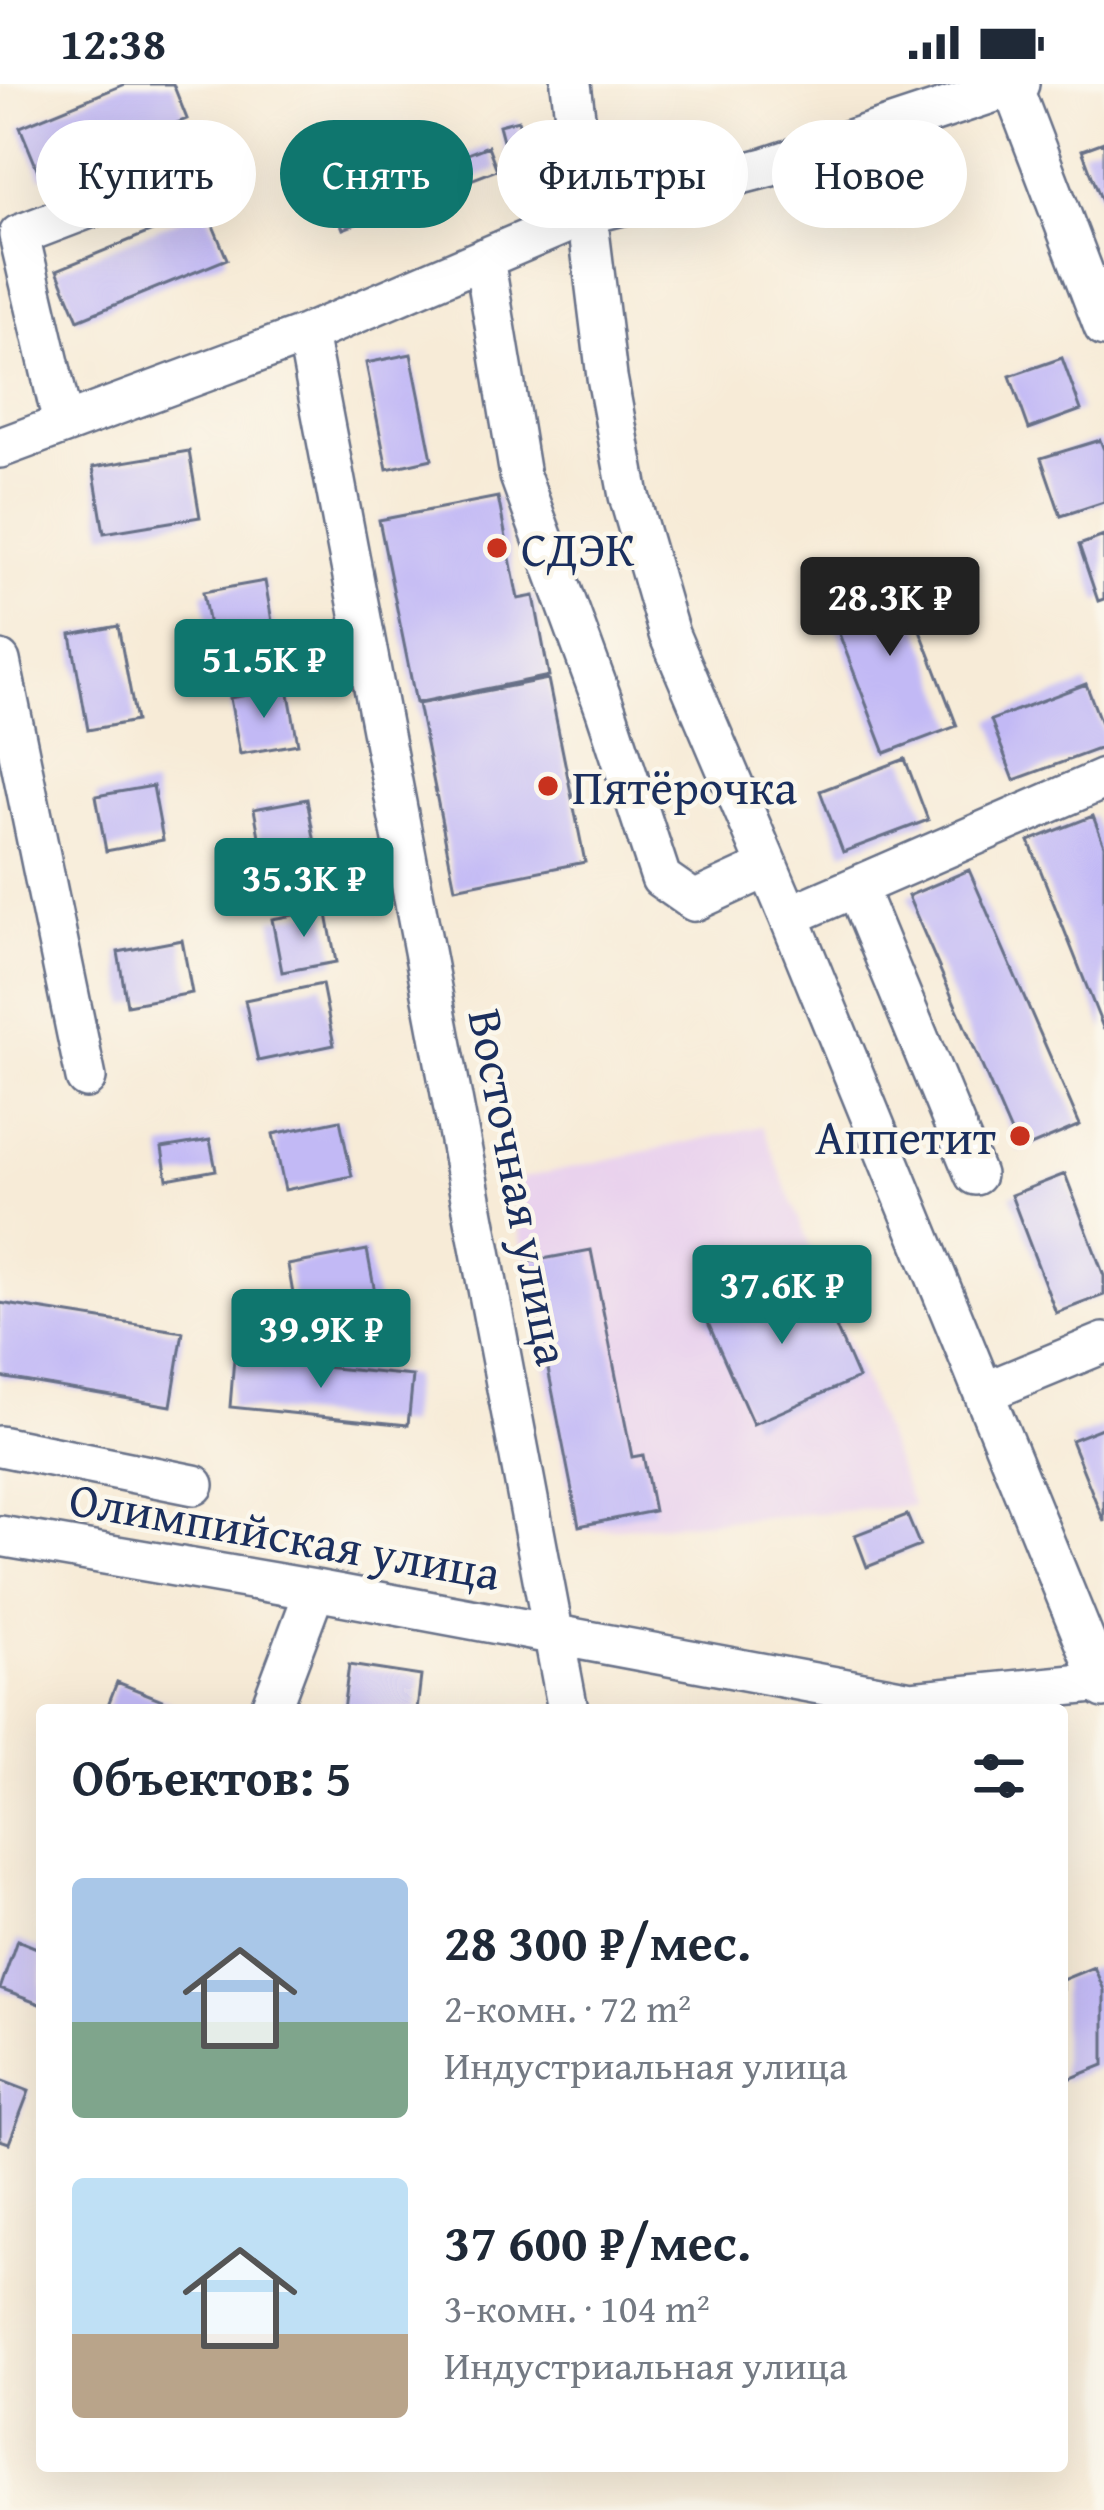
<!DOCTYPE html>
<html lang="ru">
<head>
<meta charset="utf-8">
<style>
  :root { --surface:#fff; --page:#f2f2f3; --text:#1f2937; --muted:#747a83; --accent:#0f766e }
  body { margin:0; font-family:"Gentium Book Plus",serif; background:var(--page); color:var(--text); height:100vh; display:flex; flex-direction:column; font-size:45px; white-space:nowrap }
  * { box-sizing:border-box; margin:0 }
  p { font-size:39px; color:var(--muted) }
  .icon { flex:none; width:66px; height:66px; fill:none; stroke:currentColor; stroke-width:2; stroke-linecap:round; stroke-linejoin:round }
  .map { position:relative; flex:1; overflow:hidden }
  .panel { position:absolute; left:36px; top:1620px; width:1032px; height:768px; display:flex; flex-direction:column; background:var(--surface); border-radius:12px; box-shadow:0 12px 48px #0002 }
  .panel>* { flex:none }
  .top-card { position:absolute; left:36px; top:36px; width:1032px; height:108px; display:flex; gap:24px }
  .price { position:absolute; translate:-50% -102px; padding:0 27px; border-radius:12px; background:var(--accent); color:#fff; font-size:39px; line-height:78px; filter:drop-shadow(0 3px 6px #0008) }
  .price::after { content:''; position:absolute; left:50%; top:72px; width:36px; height:27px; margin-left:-18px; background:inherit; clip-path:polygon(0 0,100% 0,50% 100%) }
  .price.active { background:#222; color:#fff }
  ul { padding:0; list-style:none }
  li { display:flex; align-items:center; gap:36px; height:300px; padding:0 36px }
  li span { display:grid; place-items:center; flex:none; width:336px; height:240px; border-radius:12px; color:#555 }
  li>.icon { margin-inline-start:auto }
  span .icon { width:144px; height:144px; fill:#fffc; stroke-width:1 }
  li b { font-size:51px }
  h2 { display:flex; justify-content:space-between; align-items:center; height:144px; padding:0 36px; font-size:51px }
  .tag { padding:0 42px; border-radius:54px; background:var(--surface); box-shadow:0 12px 48px #0002; font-size:42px; line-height:108px }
  .tag.active { background:var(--accent); color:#fff }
  .status { display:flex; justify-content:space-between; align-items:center; height:84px; padding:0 60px; background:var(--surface); direction:ltr }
  .status svg { height:33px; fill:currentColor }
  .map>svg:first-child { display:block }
</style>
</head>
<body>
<div class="status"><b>12:38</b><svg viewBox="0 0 49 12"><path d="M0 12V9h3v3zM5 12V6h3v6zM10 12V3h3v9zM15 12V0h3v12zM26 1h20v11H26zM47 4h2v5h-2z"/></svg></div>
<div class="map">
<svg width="1104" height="2426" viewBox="0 0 1104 2426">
  <rect width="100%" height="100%" fill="#fbf7ec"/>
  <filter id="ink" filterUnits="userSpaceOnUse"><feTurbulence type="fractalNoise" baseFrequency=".00833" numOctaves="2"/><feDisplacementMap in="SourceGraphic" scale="24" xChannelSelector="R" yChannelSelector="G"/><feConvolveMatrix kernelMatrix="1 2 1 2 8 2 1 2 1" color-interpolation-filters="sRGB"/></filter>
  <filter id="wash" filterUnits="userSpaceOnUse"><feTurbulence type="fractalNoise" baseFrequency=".004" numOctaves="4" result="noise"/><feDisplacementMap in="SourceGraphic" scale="48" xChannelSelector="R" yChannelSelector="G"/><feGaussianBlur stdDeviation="2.7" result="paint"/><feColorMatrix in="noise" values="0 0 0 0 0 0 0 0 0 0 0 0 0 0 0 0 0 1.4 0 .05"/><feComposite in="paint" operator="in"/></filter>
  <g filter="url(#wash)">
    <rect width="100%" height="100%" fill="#f7ebd7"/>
    <path fill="#e9d2ed" d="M762,1042L913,1422L577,1447L509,1097Z"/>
    <g id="blocks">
      <path fill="#c2b9f5" d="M125,0H173L187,35L41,94L20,43Z
        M518,36L530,86L512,91L499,41Z
        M1104,58V123L1082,66Z
        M488,62L497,86L343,145L334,122Z
        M206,125L227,175L78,236L57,186Z
        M411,270L432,375L387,385L366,279Z
        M1062,274L1081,326L1029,345L1010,292Z
        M1100,356L1104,366V418L1061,432L1041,374Z
        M189,367L200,433L104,449L93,383Z
        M498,413L518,515L534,512L549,592L416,619L379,436Z
        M1104,452V515L1098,517L1079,461Z
        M895,481L957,642L885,669L823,508Z
        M265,497L274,549L212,560L203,508Z
        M118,542L136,637L88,646L71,551Z
        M548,595L585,778L455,804L418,620Z
        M1086,600L1104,647V663L1014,696L991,636Z
        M288,604L298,660L240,670L230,614Z
        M905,675L928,736L843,768L820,707Z
        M153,702L163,756L106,767L96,712Z
        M307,715L317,770L264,779L254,725Z
        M1093,732L1104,761V946L1029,757Z
        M969,786L1080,1041L1019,1067L908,812Z
        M326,825L336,878L282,888L272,835Z
        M182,856L192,909L127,921L118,868Z
        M322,900L334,961L258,977L245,916Z
        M340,1036L352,1092L285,1106L273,1050Z
        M210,1056L216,1086L167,1095L162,1064Z
        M1065,1090L1104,1192V1211L1056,1229L1011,1111Z
        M367,1166L380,1235L300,1250L288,1181Z
        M591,1166L632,1373L643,1371L654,1427L579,1442L527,1178Z
        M811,1186L858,1294L753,1340L705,1232Z
        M0,1219L183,1248L171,1322L0,1293Z
        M234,1274L413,1292L408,1341L230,1323Z
        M1104,1343V1438L1071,1356Z
        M907,1431L920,1462L867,1483L855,1451Z
        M349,1581L421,1592L417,1626H343Z
        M117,1598L175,1621L173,1626H106Z
        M17,1856L42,1866V1921L0,1905Z
        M1094,1883L1104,1906V1981L1062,1998V1896Z
        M0,1996L29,2007L9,2059L0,2056Z"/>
    </g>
  </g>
  <g filter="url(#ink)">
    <use href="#blocks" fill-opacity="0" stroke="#687188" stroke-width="3"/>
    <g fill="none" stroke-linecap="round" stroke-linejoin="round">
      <defs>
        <path id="minor" d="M571,0L607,293L629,412L669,550L789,832L1104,1604
          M1012,2L1104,243
          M484,174L520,392L606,627L661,794L694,817L768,783
          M307,250L568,1626
          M63,339L19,151L152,100
          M0,364L307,250L588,130L768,83L1019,0
          M0,577L86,994
          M857,805L975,1091
          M789,832L1104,695
          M985,1308L1104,1259
          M0,1362L194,1401
          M0,1452L315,1506L911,1617L1104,1598
          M270,1626L315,1506"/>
      </defs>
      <use href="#minor" stroke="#687188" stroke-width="44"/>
      <use href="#minor" stroke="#fff" stroke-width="39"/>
    </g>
  </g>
  <g fill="#c8321e" stroke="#fbf7ec" stroke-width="4.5">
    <circle cx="497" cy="464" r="12"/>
    <circle cx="548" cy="702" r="12"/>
    <circle cx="1020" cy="1052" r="12"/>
  </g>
  <g text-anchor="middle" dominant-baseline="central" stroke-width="9" stroke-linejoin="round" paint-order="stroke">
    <g font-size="48" fill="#1b2f5e" stroke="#fbf7ec" text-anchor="start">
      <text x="521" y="464">СДЭК</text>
      <text x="572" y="702">Пятёрочка</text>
      <text x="996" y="1052" text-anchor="end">Аппетит</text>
    </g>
    <g font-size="48" fill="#1b2f5e" stroke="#fbf7ec">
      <text transform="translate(520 1103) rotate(79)">Восточная улица</text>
      <text transform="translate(285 1451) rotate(10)">Олимпийская улица</text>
    </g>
  </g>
</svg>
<b class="price active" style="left:890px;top:575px">28.3K ₽</b>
<b class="price" style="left:264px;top:637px">51.5K ₽</b>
<b class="price" style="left:304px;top:856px">35.3K ₽</b>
<b class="price" style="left:782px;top:1263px">37.6K ₽</b>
<b class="price" style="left:321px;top:1307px">39.9K ₽</b>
<div class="top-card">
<a class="tag">Купить</a>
<a class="tag active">Снять</a>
<a class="tag">Фильтры</a>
<a class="tag">Новое</a>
</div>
<section class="panel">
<h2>Объектов: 5<svg class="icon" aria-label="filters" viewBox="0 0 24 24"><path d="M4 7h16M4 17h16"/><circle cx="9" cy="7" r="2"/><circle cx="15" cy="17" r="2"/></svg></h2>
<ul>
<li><span style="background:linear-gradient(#a9c7e8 60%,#7fa58c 0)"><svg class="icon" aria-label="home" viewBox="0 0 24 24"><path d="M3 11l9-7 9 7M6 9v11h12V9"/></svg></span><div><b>28 300 ₽/мес.</b><p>2-комн. · 72 m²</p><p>Индустриальная улица</p></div></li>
<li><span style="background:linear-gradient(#bfe0f5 65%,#b9a48a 0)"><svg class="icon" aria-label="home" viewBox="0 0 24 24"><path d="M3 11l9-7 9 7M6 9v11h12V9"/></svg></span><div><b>37 600 ₽/мес.</b><p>3-комн. · 104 m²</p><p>Индустриальная улица</p></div></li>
</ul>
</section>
</div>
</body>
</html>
